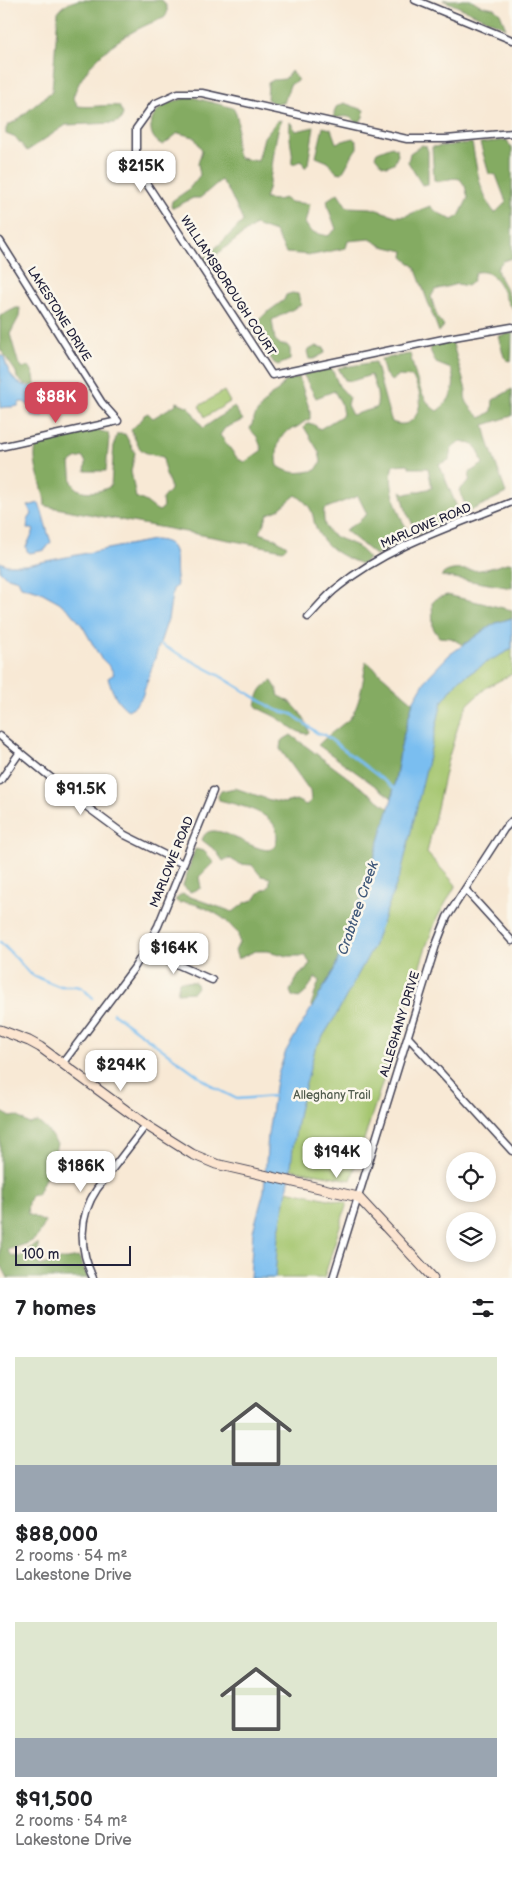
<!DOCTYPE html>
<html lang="en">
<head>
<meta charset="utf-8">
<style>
  :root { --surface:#fff; --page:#f2f2f2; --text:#202124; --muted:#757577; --accent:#d1495b }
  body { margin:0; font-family:"Balsamiq Sans",sans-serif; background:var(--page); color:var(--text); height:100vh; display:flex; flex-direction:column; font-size:19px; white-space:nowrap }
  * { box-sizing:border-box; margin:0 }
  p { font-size:16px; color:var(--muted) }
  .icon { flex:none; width:28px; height:28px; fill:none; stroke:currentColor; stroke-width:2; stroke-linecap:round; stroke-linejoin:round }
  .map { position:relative; height:1278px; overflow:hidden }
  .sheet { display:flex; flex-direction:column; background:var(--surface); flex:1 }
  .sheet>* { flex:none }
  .controls { position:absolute; left:446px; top:1152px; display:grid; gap:10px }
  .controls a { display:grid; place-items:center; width:50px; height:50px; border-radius:50%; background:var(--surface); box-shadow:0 2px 8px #0003; font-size:25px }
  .scale { position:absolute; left:15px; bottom:12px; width:116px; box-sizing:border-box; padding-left:5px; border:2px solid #22223b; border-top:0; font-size:14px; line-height:18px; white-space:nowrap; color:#22223b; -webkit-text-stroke:4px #fbf7ec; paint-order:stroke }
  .price { position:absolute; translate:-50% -42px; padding:0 11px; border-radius:10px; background:#fff; color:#222; font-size:16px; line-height:32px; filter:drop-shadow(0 1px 2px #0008) }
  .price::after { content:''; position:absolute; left:50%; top:30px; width:15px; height:11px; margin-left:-8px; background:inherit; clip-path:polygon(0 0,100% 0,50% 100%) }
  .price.active { background:var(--accent); color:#fff }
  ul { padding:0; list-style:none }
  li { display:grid; align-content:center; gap:10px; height:265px; padding:0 15px }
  li span { display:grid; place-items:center; height:155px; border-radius:0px; color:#555 }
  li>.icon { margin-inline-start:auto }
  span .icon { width:90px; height:90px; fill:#fffc; stroke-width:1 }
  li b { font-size:21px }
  h2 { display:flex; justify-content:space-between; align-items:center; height:60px; padding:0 15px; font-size:21px }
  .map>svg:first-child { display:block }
</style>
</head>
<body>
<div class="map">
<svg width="512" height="1278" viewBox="0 0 512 1278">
  <rect width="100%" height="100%" fill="#fbf7ec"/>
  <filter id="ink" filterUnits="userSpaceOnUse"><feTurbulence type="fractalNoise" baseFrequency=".02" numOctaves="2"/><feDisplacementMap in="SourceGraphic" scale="10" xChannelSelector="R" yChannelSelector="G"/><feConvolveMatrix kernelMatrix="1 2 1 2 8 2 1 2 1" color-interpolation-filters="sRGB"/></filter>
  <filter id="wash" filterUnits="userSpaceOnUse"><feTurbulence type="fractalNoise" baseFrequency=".0096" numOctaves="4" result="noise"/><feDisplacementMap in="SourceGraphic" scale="20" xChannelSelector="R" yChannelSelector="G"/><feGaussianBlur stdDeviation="1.12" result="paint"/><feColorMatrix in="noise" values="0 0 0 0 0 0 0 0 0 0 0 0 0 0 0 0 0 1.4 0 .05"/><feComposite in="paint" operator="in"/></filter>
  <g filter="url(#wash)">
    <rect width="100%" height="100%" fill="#f8e9d5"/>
    <path fill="#a5c66f" stroke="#647455" d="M224,391L230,402L205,417L199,406Z
      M512,635V674L487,687L467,705L459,723L447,763L427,853L456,885L437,918L426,947L351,1180L280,1167L325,1009L431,698Z
      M277,1188L347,1203L324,1278H263Z"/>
    <path fill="#84ab62" stroke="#53664e" d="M79,0H162C167,6 170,12 164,18C126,31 87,57 73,97L78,106C92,108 105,104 119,106L123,114L121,120L115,123L66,125L27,151L16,138L6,134V129L8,125L16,121L52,91L58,12C62,4 72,2 79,0Z
      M443,0H472L480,5L494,8L500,13L506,28Z
      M291,71L298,80L290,85L284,103H273L267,99L268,83L273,80L285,79Z
      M192,97L233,108C242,123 236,126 236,141C235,146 237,153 239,158L258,161L264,137L277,121L281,120C272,146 274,173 265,199L277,200L284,198L290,202L310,204L305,223L311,232L328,236L336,229L329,210L327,200L338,193L347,207L371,208L396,216H405L430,206C436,213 444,215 452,220L459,216L468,198L465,186L460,179C448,176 444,184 434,180L432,147L472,143C477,167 479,194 495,213L506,202L496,175L489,174L480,143L507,140L512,149V258L503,261L497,268C499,283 512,292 512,308L509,305C501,289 497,269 476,272L472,282L467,286L457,284L435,290L431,297L438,319L444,326L439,332L415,267L403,257L404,251L382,246L370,239L348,241L346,248L313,255L286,253L275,232L255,225L207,262L205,257C219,245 231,234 243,221L230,193L221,180L200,198H193L173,208L171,206L172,201L188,190L200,175L198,164L202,150L194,137L178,133L163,145C146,138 148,117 162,107C171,101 182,99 192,97Z
      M344,103L364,110L363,117L360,122H355C350,114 342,117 334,118V113L336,107Z
      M290,122L296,131L314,127L308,164L305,168L302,161L292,164C291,159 293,157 292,152C290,141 289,133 290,122Z
      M323,127L331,129L336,143L353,138L357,142V148C350,157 348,165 342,173L336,172L328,162L316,157Z
      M422,145L426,146L428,151V184L422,185L408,162L410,153Z
      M392,146L397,149L398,155L394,163L387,166L382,165L375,156L377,152Z
      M292,293L298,294L301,305L272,320L275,340L281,345H287L290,349V360L278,365L274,363L251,328L265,314L284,300L286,295Z
      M16,308H20L19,317L10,334L18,362L23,368L29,366C34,372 35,379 35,386L24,384L17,378L16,372L0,349V316Z
      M512,333L511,361L507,360L504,357L498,336Z
      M452,341L466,390C462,402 473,410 481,418L492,411L493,400L512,389V416L484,425L488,441L506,493L468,512L459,490L469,482L470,472L483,464C478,448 478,445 461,441L451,449L449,460L439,464L461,517L418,534L407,513L401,491L406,494L432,488L428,468H410L408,464L393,465C388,481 395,504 402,520C405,526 410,531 409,538L375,555L345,530L358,522L367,514L358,496L324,509C322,533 331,535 350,543C358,546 363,552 369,558L362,564C342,557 325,548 316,528C314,524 314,520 313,516C311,506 303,500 296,495L278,510L268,514L260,533L274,538L287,546L283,550L45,506C45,484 27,461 39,440L96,430L108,433L109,438L106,471H85L86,463L83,457L76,459L70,463L72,482L77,489C89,494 100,492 111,486L114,444L117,434H125L135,453L131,471L136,498C149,501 149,506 159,511L163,508L162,499L170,490V485L165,472L163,457C138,452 141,452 131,430L143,418L144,415L148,413L153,418L175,405L177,402L189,407L203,428L234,407L243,420L225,428L220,435L238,459L245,462L262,450L257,437L250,429L256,414L271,395L278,391L284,382L299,377L310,411V419C304,421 302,424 297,427C293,429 288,430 286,432C276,441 276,454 278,466C291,475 301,473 316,470L321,462L319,452L304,427L307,424H313L320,429L343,415L341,403L334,391L316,398L303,374L332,369L339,386L349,397L347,405L352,415L376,408C380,397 375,385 371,375L352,381L345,380L338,368L375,362L388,410L392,422C411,430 421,414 420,396C419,389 415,383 413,377L398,376L391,381L385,374L381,359L410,354C415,372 420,401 437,411C452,400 457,387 451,369L436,363L430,350L432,346Z
      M316,346L324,348L325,353L314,359H309L307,351Z
      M512,562V588L441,576C451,565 468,572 480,570C491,569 501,564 512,562Z
      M447,595L512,610V618L496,623L463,645L451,638L439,637L433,628L432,603L437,598Z
      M366,661L413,702L402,741L392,798L318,745C327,736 338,728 348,720C360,709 364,676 366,661Z
      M272,681L277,689L279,696C293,701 306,717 309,732L307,734C293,732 286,722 274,716C267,712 261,711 256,706C258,694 260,687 272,681Z
      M291,735L390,809L365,888L334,970L312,1009L311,1005L319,981L316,977L304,994L299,998L292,996L290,991L300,973L306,970L310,963L305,956H287L268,951H255L238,959L235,951L239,943L238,933C233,929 229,923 224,919C213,911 192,900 179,903L175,900L182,894L233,912L246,902L254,900C256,898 257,895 259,893C267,886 270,892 270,878L261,876L252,865L239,864L229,858L223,861L216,851L202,840C212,807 277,878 277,836C278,812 237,805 219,800L218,796L221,791L235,788L270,800L284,803L296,800L306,805L311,801L310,791L280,749L281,741Z
      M195,849L204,851L214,862L199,877L201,888L190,892L183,886Z
      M181,981L195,982L197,987L193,992L177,993L179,982Z
      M0,1111L11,1117L17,1116L29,1124L38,1122L47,1130L57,1144L50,1168L37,1195L33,1194C27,1199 27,1208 28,1214L45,1222C37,1244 28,1243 7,1250L12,1256L20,1257L28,1249L38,1244L39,1266L55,1261L79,1257L88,1278H8L0,1263Z"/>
    <path fill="#7abef0" stroke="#4e7096" d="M0,355L4,357C10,378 15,386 38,388L39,390L37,393L43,409V416L39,417L32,415L30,406L24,402H20L18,406C11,408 7,406 0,408Z
      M39,503C44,516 46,529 51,542L45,550L30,553L27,551L26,547L34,530L32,529H27L28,520L32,514L28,506Z
      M153,540C184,540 172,563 177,583L176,587L173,589L168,619L142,697L135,706L128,710C118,704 111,690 108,678L114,674L110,667L100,657L83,627L73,614L59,602L39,591L21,586L18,580L5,576L0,571V562L7,565H26Z
      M512,618V649L489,661L458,681L442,702L402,869L373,947L335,1017L315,1049L299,1111L293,1147L290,1176L278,1236L275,1278H250L253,1231L264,1191L268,1134L276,1080L286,1051L334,970L365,888L392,798L402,741L413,702L427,678L449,655L486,629L496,623Z"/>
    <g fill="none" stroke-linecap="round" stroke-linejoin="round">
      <path stroke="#7abef0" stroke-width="2.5" d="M156,642L215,673L276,710L292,714L317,733L325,735L395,789
        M0,942L16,958L28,972L34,976L58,986H76L82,988L93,998
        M113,1013L215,1088L237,1099L275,1096"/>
    </g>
  </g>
  <g filter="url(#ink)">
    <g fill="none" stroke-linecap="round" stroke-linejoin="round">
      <defs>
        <path id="street" d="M415,0L512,40
          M512,133L446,139H407L202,93H178L154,104L136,129V154L141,175L272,375L448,338L512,327
          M0,241L102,403L118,421
          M0,447L118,421
          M308,617C318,607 327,595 338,587C388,546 453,526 512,502
          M0,736L83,804L125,835L183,864
          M0,781L20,752
          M465,889L512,941
          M145,950L212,980
          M408,1037L512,1151
          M62,1064L134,968L145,950L158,926L213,791
          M93,1278C79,1249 78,1217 97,1189L146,1125
          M333,1278L436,945L447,917L504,829L512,821"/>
        <path id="secondary" d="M0,1030L29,1041L40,1047L146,1125L192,1154L216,1164L358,1197L433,1278"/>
      </defs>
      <use href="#street" stroke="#424052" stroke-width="9"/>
      <use href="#secondary" stroke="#424052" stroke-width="11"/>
      <use href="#street" stroke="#fff" stroke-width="6"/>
      <use href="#secondary" stroke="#fce5d0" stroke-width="9"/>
    </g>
  </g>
  <g text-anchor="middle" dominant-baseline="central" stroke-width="5" stroke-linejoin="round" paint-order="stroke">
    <g font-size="12" fill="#22223b" stroke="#fbf7ec">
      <text transform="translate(228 286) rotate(57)">WILLIAMSBOROUGH COURT</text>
      <text transform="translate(59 314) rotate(58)">LAKESTONE DRIVE</text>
      <text transform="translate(426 526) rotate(-23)">MARLOWE ROAD</text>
      <text transform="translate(172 862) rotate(-68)">MARLOWE ROAD</text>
      <text transform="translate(400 1024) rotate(-73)">ALLEGHANY DRIVE</text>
    </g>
    <g font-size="12" fill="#505b4d" stroke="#fbf7ec">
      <text x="332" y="1095">Alleghany Trail</text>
    </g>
    <g font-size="14" font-style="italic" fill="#41597a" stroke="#fbf7ec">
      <text transform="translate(358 908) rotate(-71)">Crabtree Creek</text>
    </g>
  </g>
</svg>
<div class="controls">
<a><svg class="icon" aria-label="locate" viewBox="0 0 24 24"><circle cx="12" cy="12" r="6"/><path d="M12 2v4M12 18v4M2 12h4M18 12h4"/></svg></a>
<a><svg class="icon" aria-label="layers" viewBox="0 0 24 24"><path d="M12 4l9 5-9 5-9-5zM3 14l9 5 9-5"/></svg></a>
</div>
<div class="scale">100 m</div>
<b class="price" style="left:141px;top:193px">$215K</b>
<b class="price active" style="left:56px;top:424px">$88K</b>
<b class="price" style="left:81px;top:816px">$91.5K</b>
<b class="price" style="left:174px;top:975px">$164K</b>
<b class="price" style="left:121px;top:1092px">$294K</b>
<b class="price" style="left:337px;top:1179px">$194K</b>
<b class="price" style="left:81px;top:1193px">$186K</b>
</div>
<section class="sheet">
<h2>7 homes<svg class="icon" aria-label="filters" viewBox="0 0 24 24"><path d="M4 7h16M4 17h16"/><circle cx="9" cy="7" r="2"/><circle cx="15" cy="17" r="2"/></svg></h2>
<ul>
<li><span style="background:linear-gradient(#dfe7d0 70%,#9aa5b1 0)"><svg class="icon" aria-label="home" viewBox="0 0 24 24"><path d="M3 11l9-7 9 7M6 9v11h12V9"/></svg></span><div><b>$88,000</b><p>2 rooms · 54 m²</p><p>Lakestone Drive</p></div></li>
<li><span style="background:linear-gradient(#dfe7d0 75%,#9aa5b1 0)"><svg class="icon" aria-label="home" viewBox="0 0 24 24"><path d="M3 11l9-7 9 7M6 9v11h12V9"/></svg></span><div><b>$91,500</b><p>2 rooms · 54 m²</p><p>Lakestone Drive</p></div></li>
</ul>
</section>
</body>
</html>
